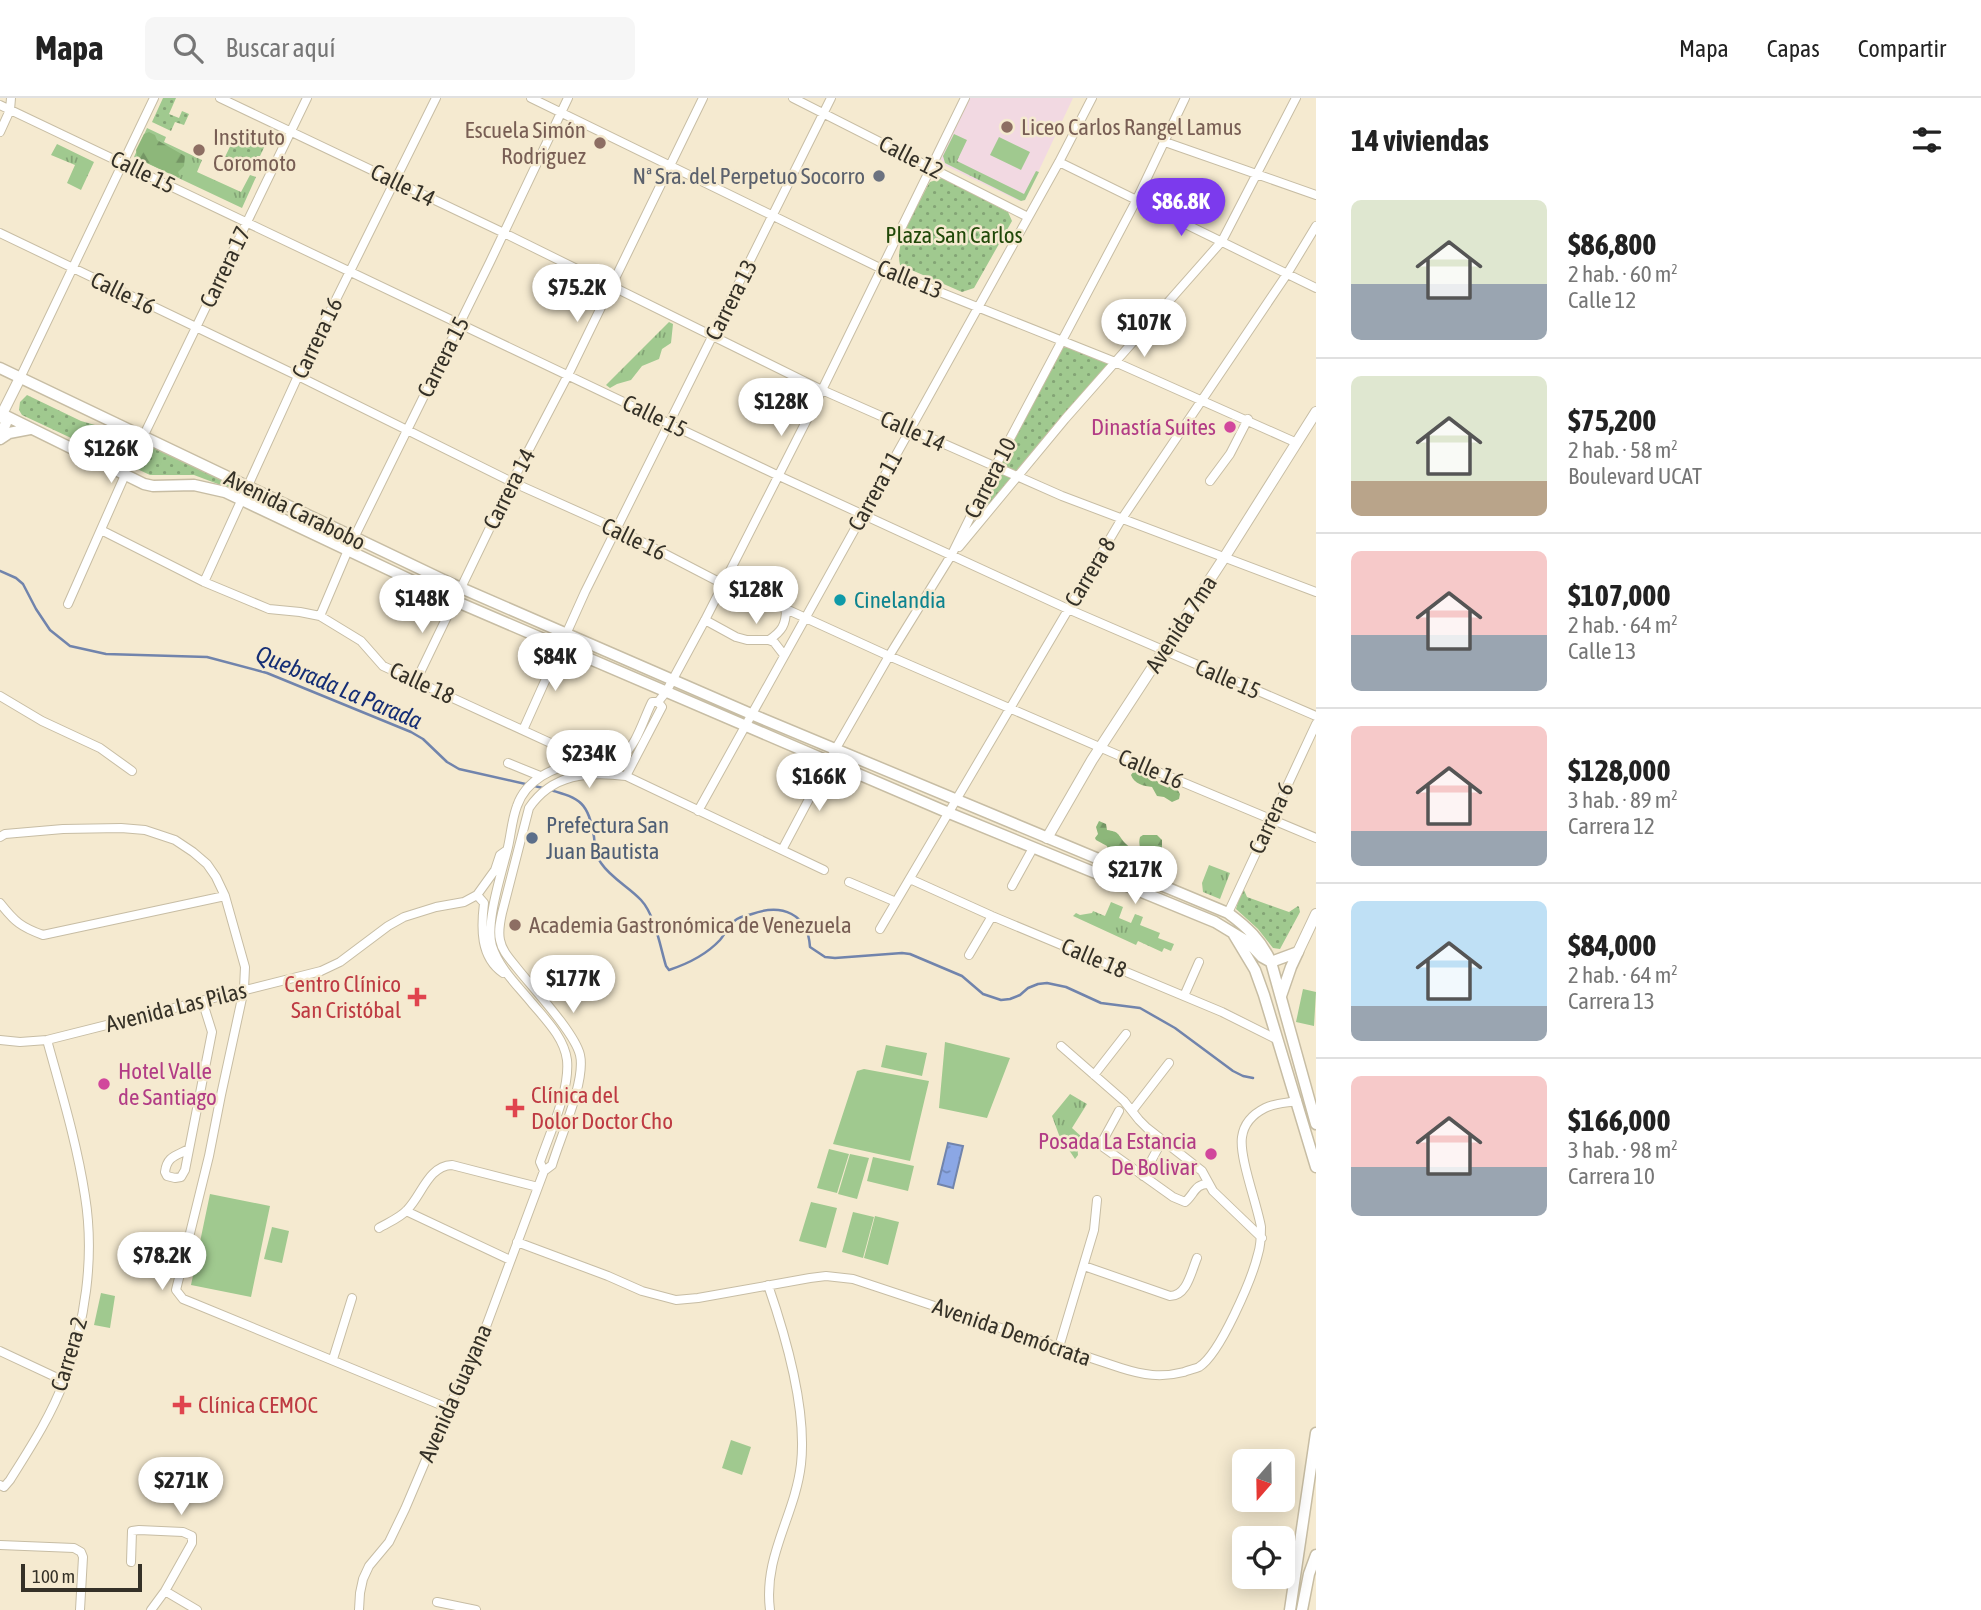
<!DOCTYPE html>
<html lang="es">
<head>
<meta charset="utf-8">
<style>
  :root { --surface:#fff; --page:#f6f6f6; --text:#222; --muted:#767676; --line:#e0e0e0; --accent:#7c3aed }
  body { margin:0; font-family:"Asap Condensed",sans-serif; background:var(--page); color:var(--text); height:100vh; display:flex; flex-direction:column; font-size:26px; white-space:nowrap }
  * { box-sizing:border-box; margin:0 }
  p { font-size:23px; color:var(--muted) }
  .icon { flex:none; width:38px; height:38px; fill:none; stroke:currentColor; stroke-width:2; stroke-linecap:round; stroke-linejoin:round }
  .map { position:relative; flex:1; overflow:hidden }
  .drawer { display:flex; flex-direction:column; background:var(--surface); width:665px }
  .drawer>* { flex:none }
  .needle { width:46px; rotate:200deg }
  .controls { position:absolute; left:1232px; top:1351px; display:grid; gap:14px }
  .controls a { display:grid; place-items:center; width:63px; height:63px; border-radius:10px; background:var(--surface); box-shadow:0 4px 18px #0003; font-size:35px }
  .scale { position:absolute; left:21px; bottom:18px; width:121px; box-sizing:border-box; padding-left:7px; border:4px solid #353127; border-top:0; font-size:19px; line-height:24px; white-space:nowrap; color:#353127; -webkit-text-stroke:5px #f5ead0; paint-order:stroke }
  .price { position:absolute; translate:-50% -60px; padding:0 16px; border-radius:24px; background:#fff; color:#222; font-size:23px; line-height:46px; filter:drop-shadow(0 2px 4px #0008) }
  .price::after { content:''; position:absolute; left:50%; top:42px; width:21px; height:16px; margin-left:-10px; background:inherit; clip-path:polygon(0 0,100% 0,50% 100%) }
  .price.current { background:var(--accent); color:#fff }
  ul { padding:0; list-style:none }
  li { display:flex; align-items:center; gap:21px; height:175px; padding:0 35px }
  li+li { border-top:2px solid var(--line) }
  li span { display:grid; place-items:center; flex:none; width:196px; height:140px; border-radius:10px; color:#555 }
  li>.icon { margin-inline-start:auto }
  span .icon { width:84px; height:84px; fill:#fffc; stroke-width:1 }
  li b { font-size:30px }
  h2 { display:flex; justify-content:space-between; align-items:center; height:84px; padding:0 35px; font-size:30px }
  header { display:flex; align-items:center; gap:42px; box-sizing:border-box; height:98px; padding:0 35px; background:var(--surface); border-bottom:2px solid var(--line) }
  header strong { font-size:33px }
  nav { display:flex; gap:38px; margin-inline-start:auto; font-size:24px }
  .search { width:490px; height:63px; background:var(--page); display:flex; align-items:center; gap:18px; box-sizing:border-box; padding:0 24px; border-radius:10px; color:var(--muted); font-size:26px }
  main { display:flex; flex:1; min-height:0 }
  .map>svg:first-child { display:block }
</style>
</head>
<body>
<header>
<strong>Mapa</strong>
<div class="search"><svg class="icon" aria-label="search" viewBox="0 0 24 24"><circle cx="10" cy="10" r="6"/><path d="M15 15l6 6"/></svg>Buscar aquí</div>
<nav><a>Mapa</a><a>Capas</a><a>Compartir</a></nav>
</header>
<main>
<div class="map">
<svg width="1316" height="1512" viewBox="0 0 1316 1512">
  <defs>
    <pattern id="grass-tufts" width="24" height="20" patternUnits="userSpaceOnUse" patternTransform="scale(1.75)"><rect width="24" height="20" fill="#a0c98f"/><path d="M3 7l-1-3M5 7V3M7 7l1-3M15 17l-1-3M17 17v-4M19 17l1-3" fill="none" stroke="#83a475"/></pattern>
    <pattern id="forest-firs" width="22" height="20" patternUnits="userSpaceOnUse" patternTransform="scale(1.75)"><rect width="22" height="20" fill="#8db77a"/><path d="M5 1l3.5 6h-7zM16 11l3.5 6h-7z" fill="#749564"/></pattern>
    <pattern id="park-dots" width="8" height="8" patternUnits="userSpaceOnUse" patternTransform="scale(1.75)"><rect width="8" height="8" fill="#a0c98f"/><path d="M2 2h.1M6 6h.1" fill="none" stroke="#83a475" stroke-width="1.8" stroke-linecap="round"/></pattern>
    <pattern id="water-ripples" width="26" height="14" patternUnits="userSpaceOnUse" patternTransform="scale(1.75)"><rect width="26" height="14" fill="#8ba7e5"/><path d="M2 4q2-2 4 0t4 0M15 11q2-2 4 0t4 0" fill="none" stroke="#7289ba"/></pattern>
  </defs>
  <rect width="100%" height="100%" fill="#f5ead0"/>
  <path fill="#f2d9e2" d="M969,0H1073L1025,102L1019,103L942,66L940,58Z"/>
  <path fill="url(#grass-tufts)" d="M147,30L166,39L164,44L202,62L197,74L241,94L250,77L256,79L242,110L134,59Z
    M954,36L967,42L957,63L1024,96L1036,73L1039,74L1025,102L1021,103L945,65L943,58Z
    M57,46L94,64L81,92L67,85L75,67L51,57Z
    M669,224L673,226L671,245L662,251L659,261L642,268L631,282L617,286L610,290L606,287Z
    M1209,767L1230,775L1220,801L1203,794L1202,785Z
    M1111,804L1123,809L1119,820L1131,825L1135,816L1143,819L1140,827L1160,835L1158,840L1174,846L1171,853L1164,850L1162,854L1138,843L1136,847L1073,818L1076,815L1080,817L1092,815L1093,813L1105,818Z
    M1070,996L1087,1006L1072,1030L1083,1040L1077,1046L1078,1057L1075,1061L1059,1037L1052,1018Z"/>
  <path fill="url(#forest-firs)" d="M149,34L155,37L157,42L185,58L184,68L178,74L180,79H177L143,63L137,58L136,52L144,36Z
    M1134,673C1145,675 1153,682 1163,686C1167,688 1172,688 1176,689L1180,696L1179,701L1172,704L1164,699L1157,698L1152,689C1144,688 1134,686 1131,677Z
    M1099,723L1106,726L1107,732C1119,734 1117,735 1124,744C1129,749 1131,749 1132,757L1137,759L1140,763L1139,768C1125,772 1109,763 1107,748L1096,742L1095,740L1098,736L1096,729Z
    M1143,737H1157L1162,742V757L1159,764C1165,769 1165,774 1161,780H1154L1151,777V767C1144,759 1137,749 1140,739Z"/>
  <path fill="url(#park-dots)" d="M163,0H176L169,16L179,20L182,13L189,16L184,27L175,24L171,33L152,24Z
    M236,36L254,44L258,37L268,41L260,58H257L252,69L249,68L246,75L225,66L228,60L225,59Z
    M942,80L1008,114L1012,123L974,190L962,194L900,167C894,145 917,110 927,89L930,84Z
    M1062,242L1115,264L989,414L976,407Z
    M27,297L81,323L109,331L130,342L159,350L233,385L231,391L194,377H150L22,317L19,312L20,304Z
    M1244,792L1247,799L1289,814L1298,808L1299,809L1300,814L1280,851L1273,850L1258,831L1236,811L1241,793Z"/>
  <path fill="#a0c98f" d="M999,39L1030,54L1021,72L990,57Z
    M1303,891L1316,894L1314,928L1296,924Z
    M945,944L1010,960L987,1020L939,1010Z
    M886,947L927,955L922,978L881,969Z
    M864,971L929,983L910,1063L833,1046L857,973Z
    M829,1051L849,1056L837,1095L817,1090Z
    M850,1056L869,1060L857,1101L838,1096Z
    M873,1059L914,1068L908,1093L867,1083Z
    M210,1096L270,1108L251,1199L191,1187Z
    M811,1104L837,1110L826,1150L799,1143Z
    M853,1114L874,1119L863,1160L842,1154Z
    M875,1118L899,1124L888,1167L864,1160Z
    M272,1129L289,1133L282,1165L264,1161Z
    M101,1195L115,1198L110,1230L94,1227Z
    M731,1342L751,1349L742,1377L722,1370Z"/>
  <path fill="url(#water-ripples)" stroke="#7184ac" stroke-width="2" d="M948,1045L963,1048L953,1090L938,1086Z"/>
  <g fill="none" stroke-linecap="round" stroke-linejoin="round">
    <path stroke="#7184ac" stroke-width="2.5" d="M0,473L16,480L23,486L36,511L50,532L70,548L106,556L207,559L267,575L411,634L423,641L447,664L459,671L543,690
      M550,692C580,700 589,705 594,739C595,748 595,757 601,765C611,780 629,789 641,802C655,817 660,848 666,868L669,872C687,866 707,856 720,842C726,835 729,826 737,821C742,818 747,818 752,816C782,805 808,816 810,849L825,859L835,860L902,855L910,856L962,878L983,896L1001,902L1010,901L1020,897L1028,890L1038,886L1047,885L1066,889L1101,905L1140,910L1175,930L1233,973L1243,978L1253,980"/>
    <defs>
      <path id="minor" d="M220,0L504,135L822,292L1062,398L1316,494
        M531,0L882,171L1115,264L1297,345
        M793,0L1028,119
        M0,7L779,378L1068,511L1316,618
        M0,34L10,12L11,0
        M1165,44L1316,97
        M1059,64L1316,190
        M0,135L298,278L512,384L617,431L723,486L786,511L889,558L1127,661L1316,740
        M20,280L154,0
        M143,339L307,0
        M1210,383L1230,356L1248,321
        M101,432L204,484L269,511L300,514L320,518L361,543L383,568L594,665
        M959,449L1065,321L1222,143L1296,0
        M204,484L298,278L436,0
        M68,506L125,377
        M320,518L348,452L490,164L568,0
        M705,522L736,539L747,542H769L774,544L784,557
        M769,542C782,533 786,527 786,511
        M416,583L512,384L568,277L703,0
        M0,598L42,623L100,650L132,673
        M523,632L585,494L831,0
        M508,665L540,678
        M626,678L662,609L658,604
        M698,713L1059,64L1092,0
        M0,739L5,736L63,731L121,730L145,732L175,742L193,754L207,766L216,779L225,798L245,869L244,891L221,997L209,1058L176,1192L183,1201L193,1205L448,1310
        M782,752L835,652L889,558L952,456L995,369L1136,103L1185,0
        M910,781L992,818L1222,914L1278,942
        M849,784L896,804
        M1012,788L1033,750
        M477,797L484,805C481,830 480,859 503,875
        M0,805C15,824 21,829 43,837L225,798
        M1228,815L1316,626
        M880,831L1121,422L1287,176L1316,128
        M969,857L992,818
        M1184,898L1199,864
        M0,942L20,944L47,942L321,873L340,864L388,828L404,819L436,809L464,804L477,797L495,772L500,757L507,752
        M1061,948L1124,1003L1139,1022L1147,1030L1202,1073L1213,1093L1262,1140
        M1094,977L1126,936
        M1119,1013L1102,1044L1103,1049L1173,1099L1185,1104C1194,1097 1195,1085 1209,1086
        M1132,1013L1169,965
        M189,1051C176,1058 167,1058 165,1074L167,1078L175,1080L181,1079L185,1072L212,934L202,902
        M544,1073L540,1064C550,1034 570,993 567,962C564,939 545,921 531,904C517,887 499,870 492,848C485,825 502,774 508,749C511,736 512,721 517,708C526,682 553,668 580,666C593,666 609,668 621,659C637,647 643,622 652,604H658L666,594L705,522L822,292L965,0
        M1143,1078L1158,1050
        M406,1113L510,1162
        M379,1130C387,1125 400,1120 407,1112C422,1097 428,1068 452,1067L538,1089
        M517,1144L608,1178L642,1193L676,1202L698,1200L810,1180L826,1178L853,1181L1121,1270C1143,1277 1161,1280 1184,1274C1188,1272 1195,1271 1199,1269C1220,1256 1252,1181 1258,1156C1261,1147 1261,1139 1261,1129C1257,1106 1239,1059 1242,1039C1244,1025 1253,1016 1265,1010C1275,1005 1286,1005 1297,1003
        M1084,1168L1170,1198C1187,1198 1191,1174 1197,1160
        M768,1187C786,1239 807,1312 801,1366C795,1418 763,1458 770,1512
        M1059,1249L1094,1132L1097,1102
        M0,1253L64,1283
        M333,1261L352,1200
        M0,1387L4,1389L10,1382C30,1350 51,1318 64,1283C85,1225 95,1160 85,1098C77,1045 61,993 47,942
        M0,1447L74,1450L81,1454L83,1459L80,1512
        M131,1464L132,1433L139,1432L183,1434L192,1438V1445L165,1493L151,1512
        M165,1493L197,1512
        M437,1504L476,1512
        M359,1512L360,1495L363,1481L369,1468L389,1444L405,1411L448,1310L469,1269L481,1242L544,1073L552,1067C560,1040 586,983 580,957C575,935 532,889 517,870C510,861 502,853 500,842C498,833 500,824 502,815L529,710C552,676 588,673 626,678L824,772"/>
      <path id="tertiary" d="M2,316L20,280
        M0,338L6,325L2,316
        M1047,740L1092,662L1224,460L1316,314
        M1298,854L1316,816"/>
      <path id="secondary" d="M0,270L452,486L751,616L1228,815C1247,829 1261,842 1271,864L1316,1026
        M0,315L144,386L153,388L194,387L225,394L455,503L949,715L1215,824L1248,844L1262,859L1271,864L1298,854
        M0,341L9,335L30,331
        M1234,837L1255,872L1264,897L1316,1069
        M1281,898L1291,869L1298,854
        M1290,1512L1316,1335
        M1302,1512L1309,1476L1316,1457"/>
    </defs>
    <use href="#minor" stroke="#c7bda4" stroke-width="10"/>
    <use href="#tertiary" stroke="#c7bda4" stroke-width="12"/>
    <use href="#secondary" stroke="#c7bda4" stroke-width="13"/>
    <use href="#minor" stroke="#fff" stroke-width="8"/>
    <use href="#tertiary" stroke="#fff" stroke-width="10"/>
    <use href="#secondary" stroke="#fff" stroke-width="10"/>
  </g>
  <g fill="#8d6e63" stroke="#f5ead0" stroke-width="2.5">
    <circle cx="1007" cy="29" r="7"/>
    <circle cx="600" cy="45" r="7"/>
    <circle cx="199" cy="52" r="7"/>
    <circle cx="515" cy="827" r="7"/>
  </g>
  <circle fill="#6b7280" stroke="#f5ead0" stroke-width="2.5" cx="879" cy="78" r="7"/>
  <g fill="#d1479c" stroke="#f5ead0" stroke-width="2.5">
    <circle cx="1230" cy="329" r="7"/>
    <circle cx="104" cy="986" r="7"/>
    <circle cx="1211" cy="1056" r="7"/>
  </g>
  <circle fill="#0f9aa8" stroke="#f5ead0" stroke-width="2.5" cx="840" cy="502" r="7"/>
  <circle fill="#5c6f8a" stroke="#f5ead0" stroke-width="2.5" cx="532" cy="740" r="7"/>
  <g fill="#e0444e" stroke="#f5ead0" stroke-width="2.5">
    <path d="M413.5 888.5h7v7h7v7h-7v7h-7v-7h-7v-7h7z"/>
    <path d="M511.5 999.5h7v7h7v7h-7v7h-7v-7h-7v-7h7z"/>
    <path d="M178.5 1296.5h7v7h7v7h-7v7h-7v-7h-7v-7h7z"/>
  </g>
  <g text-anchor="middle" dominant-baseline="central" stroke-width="5" stroke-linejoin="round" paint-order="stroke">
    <g font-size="23" fill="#785e54" stroke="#f5ead0" text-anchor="start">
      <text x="1021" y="29">Liceo Carlos Rangel Lamus</text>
      <text x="586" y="32" text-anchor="end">Escuela Simón<tspan x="586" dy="26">Rodriguez</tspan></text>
      <text x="213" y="39">Instituto<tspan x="213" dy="26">Coromoto</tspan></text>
      <text x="529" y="827">Academia Gastronómica de Venezuela</text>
    </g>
    <g font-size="23" fill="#353127" stroke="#f5ead0">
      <text transform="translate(911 59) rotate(27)">Calle 12</text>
      <text transform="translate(143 74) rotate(26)">Calle 15</text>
      <text transform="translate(403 87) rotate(26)">Calle 14</text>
      <text transform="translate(225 169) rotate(-64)">Carrera 17</text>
      <text transform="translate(910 181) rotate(22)">Calle 13</text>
      <text transform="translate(123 195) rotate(26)">Calle 16</text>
      <text transform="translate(731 202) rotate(-63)">Carrera 13</text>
      <text transform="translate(317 240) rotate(-64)">Carrera 16</text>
      <text transform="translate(443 259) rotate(-63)">Carrera 15</text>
      <text transform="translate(655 318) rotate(26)">Calle 15</text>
      <text transform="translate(913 333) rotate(24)">Calle 14</text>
      <text transform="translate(990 380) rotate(-63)">Carrera 10</text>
      <text transform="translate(509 391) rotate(-63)">Carrera 14</text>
      <text transform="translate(875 393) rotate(-61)">Carrera 11</text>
      <text transform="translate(295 412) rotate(26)">Avenida Carabobo</text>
      <text transform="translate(634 441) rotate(26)">Calle 16</text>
      <text transform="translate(1090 474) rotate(-59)">Carrera 8</text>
      <text transform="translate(1181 526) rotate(-57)">Avenida 7ma</text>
      <text transform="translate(1228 581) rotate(23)">Calle 15</text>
      <text transform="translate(422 585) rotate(25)">Calle 18</text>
      <text transform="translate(1151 671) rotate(23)">Calle 16</text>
      <text transform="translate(1271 720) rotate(-65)">Carrera 6</text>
      <text transform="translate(1094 860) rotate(23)">Calle 18</text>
      <text transform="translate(176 909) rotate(-14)">Avenida Las Pilas</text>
      <text transform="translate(1012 1234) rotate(19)">Avenida Demócrata</text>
      <text transform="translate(69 1256) rotate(-73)">Carrera 2</text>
      <text transform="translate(455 1295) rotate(-66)">Avenida Guayana</text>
    </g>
    <g font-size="23" fill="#5b616d" stroke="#f5ead0" text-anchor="end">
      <text x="865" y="78">Nª Sra. del Perpetuo Socorro</text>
    </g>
    <g font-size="23" fill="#204808" stroke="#f5ead0">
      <text x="954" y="137">Plaza San Carlos</text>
    </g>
    <g font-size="23" fill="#b23c85" stroke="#f5ead0" text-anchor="end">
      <text x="1216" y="329">Dinastía Suites</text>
      <text x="118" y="973" text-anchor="start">Hotel Valle<tspan x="118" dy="26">de Santiago</tspan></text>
      <text x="1197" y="1043">Posada La Estancia<tspan x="1197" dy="26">De Bolivar</tspan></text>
    </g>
    <g font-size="23" fill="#0d838f" stroke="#f5ead0" text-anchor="start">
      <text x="854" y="502">Cinelandia</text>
    </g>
    <g font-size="23" fill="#4e5e75" stroke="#f5ead0" text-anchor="start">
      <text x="546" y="727">Prefectura San<tspan x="546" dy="26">Juan Bautista</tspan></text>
    </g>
    <g font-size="23" fill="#be3a42" stroke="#f5ead0" text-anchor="start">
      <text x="401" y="886" text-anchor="end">Centro Clínico<tspan x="401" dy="26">San Cristóbal</tspan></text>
      <text x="531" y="997">Clínica del<tspan x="531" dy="26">Dolor Doctor Cho</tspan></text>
      <text x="198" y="1307">Clínica CEMOC</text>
    </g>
    <g font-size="24" font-style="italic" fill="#152e75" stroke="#f5ead0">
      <text transform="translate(339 589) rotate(23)">Quebrada La Parada</text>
    </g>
  </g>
</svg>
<div class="controls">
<a><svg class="needle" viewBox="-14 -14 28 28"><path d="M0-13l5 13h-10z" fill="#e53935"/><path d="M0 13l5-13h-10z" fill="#767676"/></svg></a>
<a><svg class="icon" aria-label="locate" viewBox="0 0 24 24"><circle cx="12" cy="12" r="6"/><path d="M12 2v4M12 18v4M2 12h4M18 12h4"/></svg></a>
</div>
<div class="scale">100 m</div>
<b class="price current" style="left:1181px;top:140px">$86.8K</b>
<b class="price" style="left:577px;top:226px">$75.2K</b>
<b class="price" style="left:1144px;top:261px">$107K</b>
<b class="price" style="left:781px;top:340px">$128K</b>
<b class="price" style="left:111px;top:387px">$126K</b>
<b class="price" style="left:756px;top:528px">$128K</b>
<b class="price" style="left:422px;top:537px">$148K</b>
<b class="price" style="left:555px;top:595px">$84K</b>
<b class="price" style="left:589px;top:692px">$234K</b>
<b class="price" style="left:819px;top:715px">$166K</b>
<b class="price" style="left:1135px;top:808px">$217K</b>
<b class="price" style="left:573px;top:917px">$177K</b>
<b class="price" style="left:162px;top:1194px">$78.2K</b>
<b class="price" style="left:181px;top:1419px">$271K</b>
</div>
<section class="drawer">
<h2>14 viviendas<svg class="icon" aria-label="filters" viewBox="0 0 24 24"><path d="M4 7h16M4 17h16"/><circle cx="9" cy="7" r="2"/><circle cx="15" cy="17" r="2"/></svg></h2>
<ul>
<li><span style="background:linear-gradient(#dfe7d0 60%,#9aa5b1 0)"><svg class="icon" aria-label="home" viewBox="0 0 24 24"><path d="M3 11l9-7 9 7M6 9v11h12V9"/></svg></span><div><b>$86,800</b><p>2 hab. · 60 m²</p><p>Calle 12</p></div></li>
<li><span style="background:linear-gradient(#dfe7d0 75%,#b9a48a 0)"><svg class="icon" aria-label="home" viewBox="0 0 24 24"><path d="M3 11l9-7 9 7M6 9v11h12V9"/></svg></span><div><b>$75,200</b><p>2 hab. · 58 m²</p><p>Boulevard UCAT</p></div></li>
<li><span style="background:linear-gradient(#f6c9c9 60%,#9aa5b1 0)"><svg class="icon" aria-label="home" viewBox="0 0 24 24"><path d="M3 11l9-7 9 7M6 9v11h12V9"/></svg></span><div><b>$107,000</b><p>2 hab. · 64 m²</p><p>Calle 13</p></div></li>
<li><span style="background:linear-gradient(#f6c9c9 75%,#9aa5b1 0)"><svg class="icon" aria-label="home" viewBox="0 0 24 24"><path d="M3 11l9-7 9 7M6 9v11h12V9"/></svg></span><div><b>$128,000</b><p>3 hab. · 89 m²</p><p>Carrera 12</p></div></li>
<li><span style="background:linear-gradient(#bfe0f5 75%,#9aa5b1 0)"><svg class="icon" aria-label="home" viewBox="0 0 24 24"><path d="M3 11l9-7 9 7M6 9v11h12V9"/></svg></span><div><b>$84,000</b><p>2 hab. · 64 m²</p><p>Carrera 13</p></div></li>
<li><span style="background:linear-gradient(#f6c9c9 65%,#9aa5b1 0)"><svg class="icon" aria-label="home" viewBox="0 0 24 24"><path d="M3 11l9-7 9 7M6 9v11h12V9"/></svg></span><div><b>$166,000</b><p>3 hab. · 98 m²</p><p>Carrera 10</p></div></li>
</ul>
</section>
</main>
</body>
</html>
